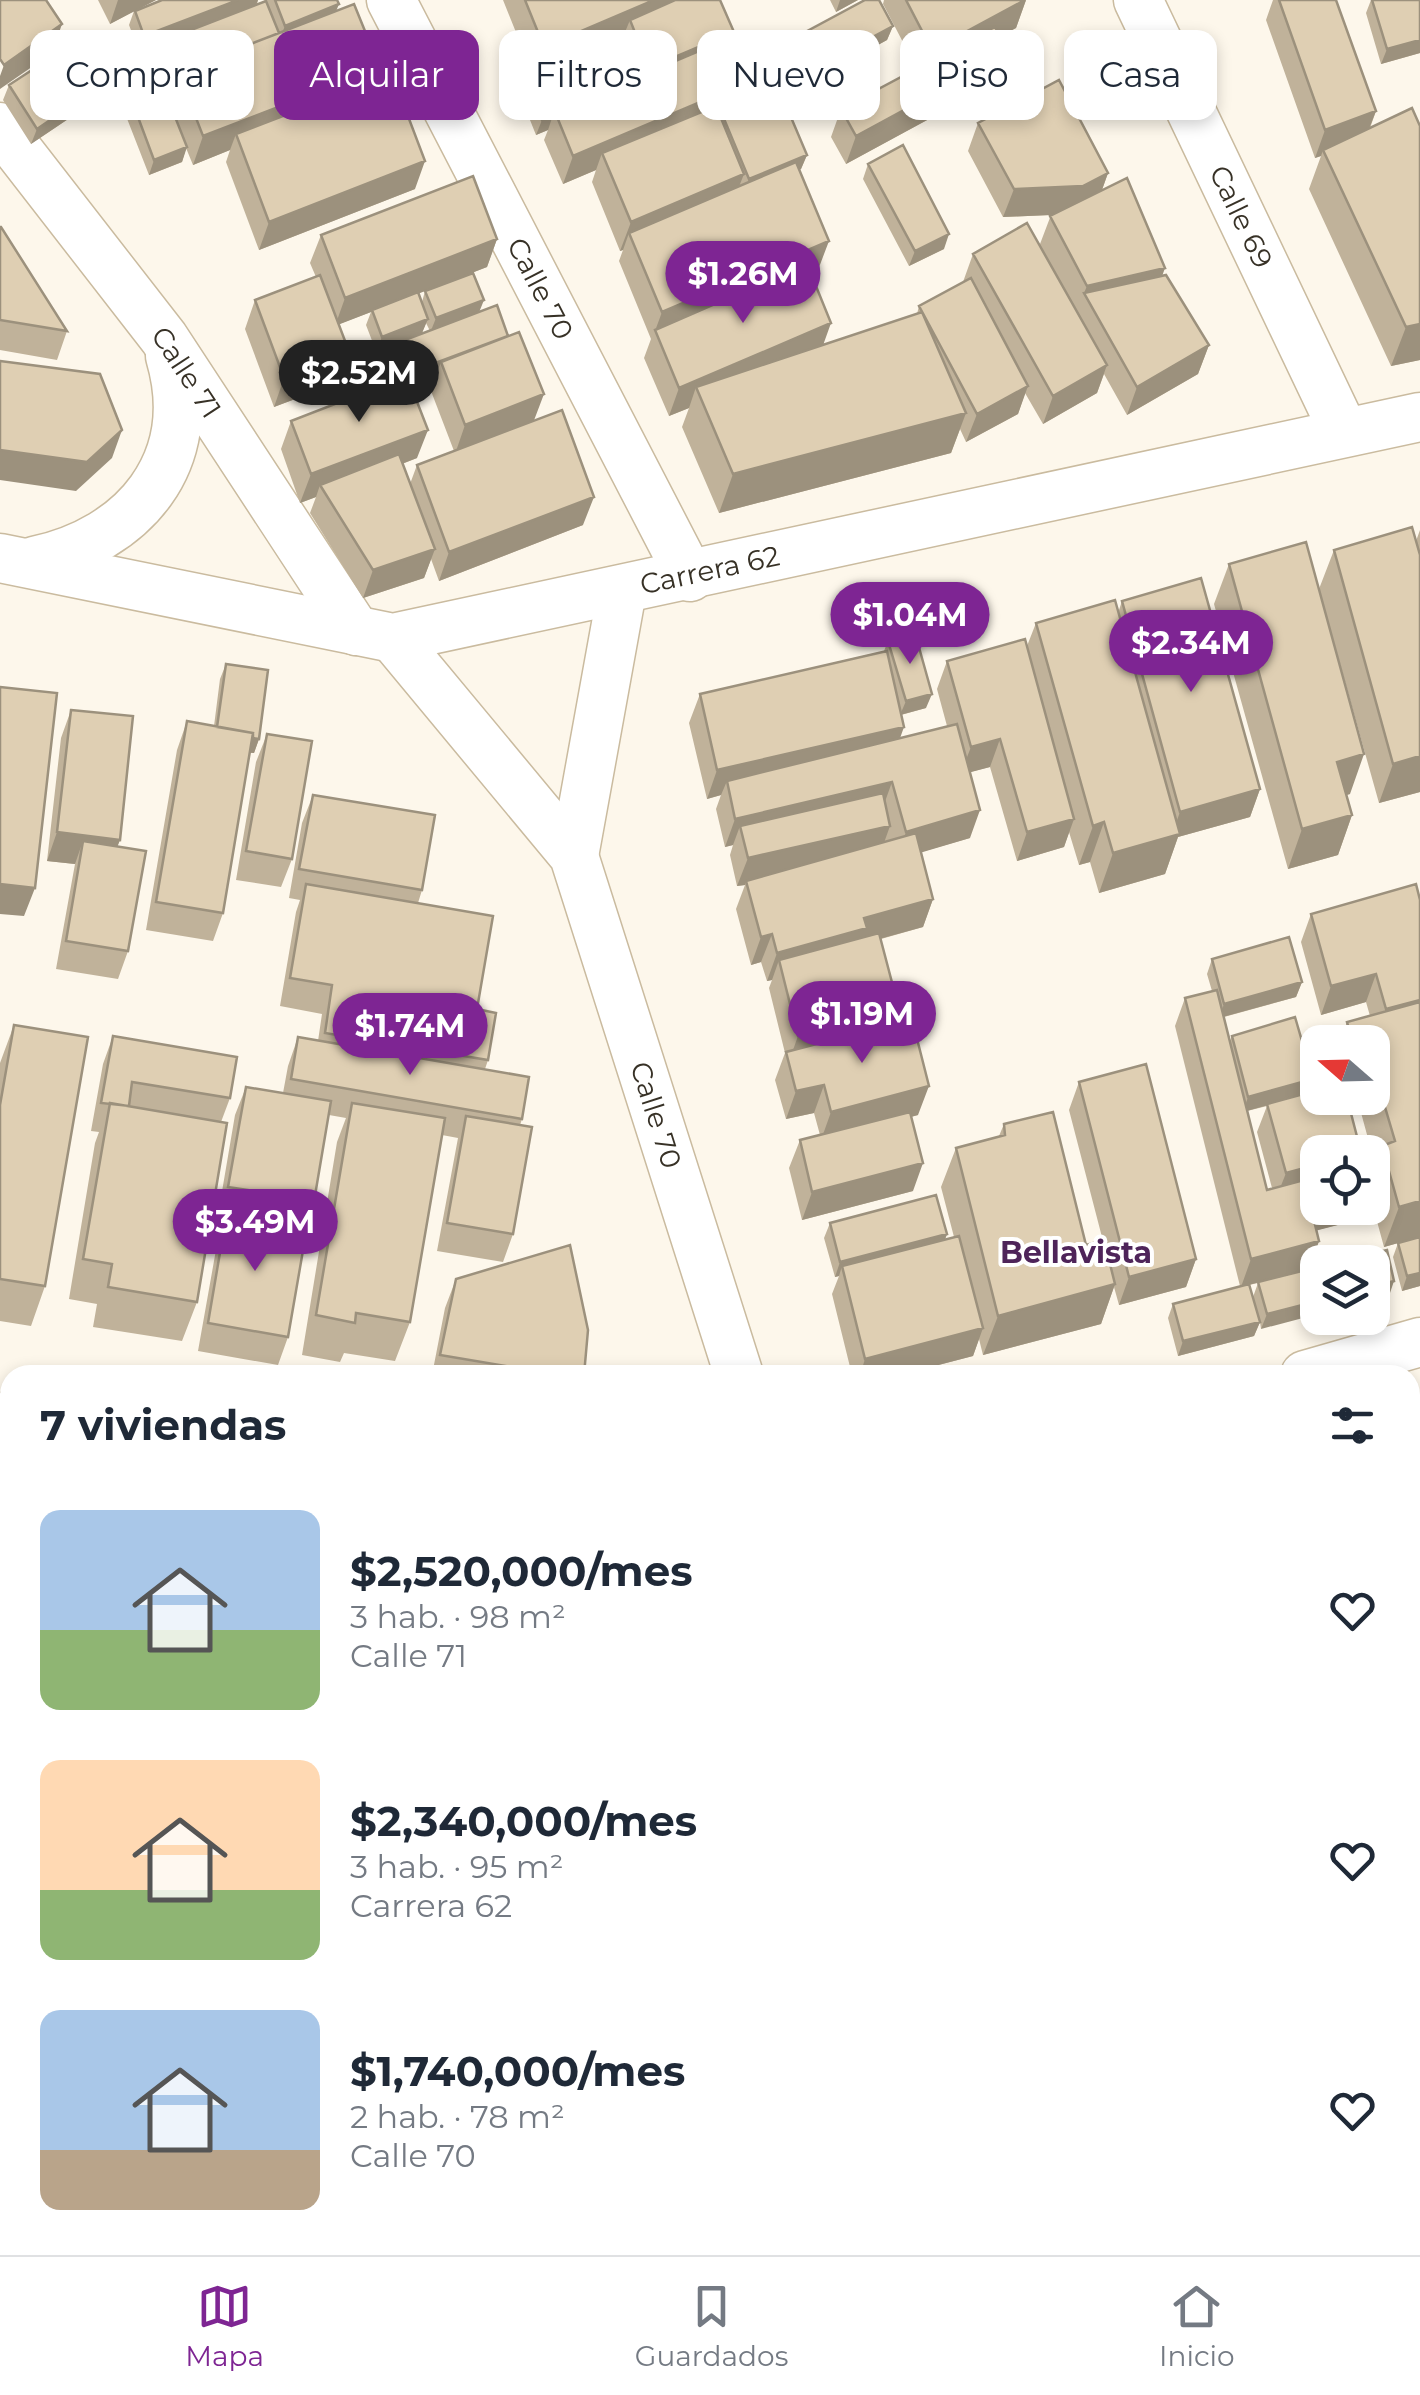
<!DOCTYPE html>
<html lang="es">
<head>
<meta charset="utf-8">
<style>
  :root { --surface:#fff; --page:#f2f2f3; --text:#1f2937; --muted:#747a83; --line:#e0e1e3; --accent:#7e2593 }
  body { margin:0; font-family:Montserrat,sans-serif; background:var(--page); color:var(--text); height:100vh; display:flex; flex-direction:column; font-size:38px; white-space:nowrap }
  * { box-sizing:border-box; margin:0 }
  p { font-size:32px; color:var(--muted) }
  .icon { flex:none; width:55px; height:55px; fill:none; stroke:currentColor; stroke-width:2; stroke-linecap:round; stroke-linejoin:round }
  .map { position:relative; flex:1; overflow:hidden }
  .details { position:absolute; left:0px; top:1365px; width:1420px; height:890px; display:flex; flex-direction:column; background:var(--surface); border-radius:30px 30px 0 0; box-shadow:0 5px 15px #0003 }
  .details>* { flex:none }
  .top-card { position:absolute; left:30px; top:30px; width:1360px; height:90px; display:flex; gap:20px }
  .needle { width:65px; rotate:290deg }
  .tools { position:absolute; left:1300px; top:1025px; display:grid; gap:20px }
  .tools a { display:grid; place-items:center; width:90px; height:90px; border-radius:20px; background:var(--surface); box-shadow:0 5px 15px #0003; font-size:50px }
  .price { position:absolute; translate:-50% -85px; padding:0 22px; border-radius:35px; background:var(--accent); color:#fff; font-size:32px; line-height:65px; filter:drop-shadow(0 2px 5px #0008) }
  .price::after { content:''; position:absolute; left:50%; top:60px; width:30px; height:22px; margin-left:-15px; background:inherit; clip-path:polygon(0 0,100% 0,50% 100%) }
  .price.active { background:#222; color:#fff }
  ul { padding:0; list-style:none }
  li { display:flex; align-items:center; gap:30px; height:250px; padding:0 40px }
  li span { display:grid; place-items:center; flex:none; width:280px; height:200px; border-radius:20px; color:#555 }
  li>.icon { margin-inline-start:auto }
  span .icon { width:120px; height:120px; fill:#fffc; stroke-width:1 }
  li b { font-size:42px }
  h2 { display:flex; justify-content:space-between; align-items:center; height:120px; padding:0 40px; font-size:42px }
  .tag { padding:0 35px; border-radius:20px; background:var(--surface); box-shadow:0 5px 15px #0003; font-size:35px; line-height:90px }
  .tag.active { background:var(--accent); color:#fff }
  .tabs { display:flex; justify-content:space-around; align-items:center; height:140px; border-top:2px solid var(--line); background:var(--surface); font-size:28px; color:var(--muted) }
  .tabs a { display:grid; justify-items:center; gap:5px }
  .tabs .active { color:var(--accent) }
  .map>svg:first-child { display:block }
</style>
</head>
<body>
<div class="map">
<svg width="1420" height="2255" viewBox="0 0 1420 2255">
  <rect width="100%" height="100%" fill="#fdf7eb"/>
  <path fill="#e7c27e" d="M0,1487L10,1489V1710L0,1713Z"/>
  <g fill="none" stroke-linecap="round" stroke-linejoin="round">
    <defs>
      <g id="street">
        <path id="s1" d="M391,0L690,577"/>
        <path id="s2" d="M1138,0L1344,432"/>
        <path id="s3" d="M0,127L164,338L356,631"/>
        <path id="s4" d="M0,558L393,638L1420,417"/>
        <path d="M34,561C134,540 201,462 170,356"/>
        <path id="s5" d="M393,638L574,856L739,1375"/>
        <path d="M574,856L622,591"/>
        <path d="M1305,1375L1420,1342"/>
        <path d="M0,1417L10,1419"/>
        <path d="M0,1754L10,1751"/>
        <path d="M1410,2167L1420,2164"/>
        <path d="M978,2245L981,2255"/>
        <path d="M1099,2255L1134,2245"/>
      </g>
    </defs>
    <use href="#street" stroke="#cabb9f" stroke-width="51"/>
    <use href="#street" stroke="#fff" stroke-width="48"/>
  </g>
  <path fill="#c0b29a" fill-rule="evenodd" d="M98,0H156L138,9L162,0H258L257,4L265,1L264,0H337L336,11L380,68L376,80L415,189L259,250L226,162L230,150L193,165L186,148L182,162L149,175L126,116L132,101L158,91L147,60L152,46L139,51L129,25L134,11L110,24ZM173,87L168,99L165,90Z
    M503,0H720L732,37L748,102L807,155L801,169L799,170L818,270L811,273L824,345L917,314L919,306L963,282L973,254L1040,244L1051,215L1003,217L968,151L978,123L1108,173L1102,190L1162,275L1209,345L1198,374L1127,415L1104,374L1097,393L1043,424L1025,393L1018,414L966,442L960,429L951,453L719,513L682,427L689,408L669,416L644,358L651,339L619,261L623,250L620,251L592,182L596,170L563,184L544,140L548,130L536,135L518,90L523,76L532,72ZM577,57L573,67L570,60Z
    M830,0H858L836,12Z
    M884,0H1026L1016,28L1000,36L1009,53L999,81L846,164L831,137L841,109L917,69L883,4Z
    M1273,0H1336L1376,111L1370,128L1420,360L1391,366L1309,189L1321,156L1315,158L1266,20Z
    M1371,0H1420V53L1381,64L1366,13Z
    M893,26L887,40L809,83L793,51L798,36Z
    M9,85L91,92L86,107L31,144L3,100Z
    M868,164L944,249L909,266L863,179Z
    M0,227L67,331L57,360L0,350Z
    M321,235L497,239L487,267L419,293L422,302L425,291L480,312L534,420L583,525L439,581L431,559L424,578L363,598L310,513L316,497L300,503L281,449L291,421L370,390L362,369L368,354L376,351L366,325L371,312L339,324L340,382L274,407L245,329L255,300L316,277L310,263ZM426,323L430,331L422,333ZM436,375L431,391L454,451L417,465L410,484L402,464L417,458L411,385Z
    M1420,530V792L1379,803L1319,589L1334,550L1416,541Z
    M1229,564L1350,794L1346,795L1352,815L1338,855L1288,869L1214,604Z
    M1122,601L1260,789L1250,817L1178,837L1165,874L1099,893L1090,862L1079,865L1069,832L1064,847L1017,861L990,767L970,772V838L921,852L933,899L923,927L881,939L893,1024L918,1115L911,1117L913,1191L802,1220L789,1168L800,1140L820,1135L814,1113L786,1119L775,1080L785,1053L769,988L772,980L767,981L761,962L751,965L736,909L745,885L737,886L730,855L733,845L725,847L716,809L721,795L707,799L689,723L700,694L884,651L888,641L926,708L901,715L900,738L947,726L937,689L947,661L1027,646L1036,623L1118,613Z
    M226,664L259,739L254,753H250L223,913L213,941L146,930L177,750L187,721L214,726L220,679Z
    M71,710L120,840L117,846L128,951L118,979L56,969L75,864L47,861L61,738Z
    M267,734L292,859L281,887L236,880L256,762Z
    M313,795L422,890L418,903L477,1009L488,1060L485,1069L522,1119L520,1125L513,1234L503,1262L437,1251L458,1138L442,1135L410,1322L395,1361L344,1353L340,1362L302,1355L337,1142L346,1118L329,1115L310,1225L305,1239L288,1337L278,1365L198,1351L222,1216L218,1215L235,1115L246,1087L283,1093L288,1066L298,1037L318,1041L322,1014L280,1006L296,912L300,900L289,898L302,823Z
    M1416,884L1420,1286L1402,1291L1393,1257L1398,1243L1384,1247L1372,1203V1172L1375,1164L1357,1098H1372V1042H1340L1347,1022L1370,1016L1366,1002L1321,1015L1301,942L1311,914Z
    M1212,959L1302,982L1296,997L1224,1017L1230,1041L1232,1036L1308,1093L1361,1219L1317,1230L1319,1241L1309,1269L1318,1267L1261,1329L1260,1322L1254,1336L1178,1356L1168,1318L1173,1304L1240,1286L1175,1026L1185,998L1212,991L1207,974ZM1267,1106L1257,1132L1272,1188L1267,1190L1247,1111ZM1258,1283L1253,1297L1249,1285Z
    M14,1025L45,1286L31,1326L0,1321V1063Z
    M113,1036L230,1098L221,1122L197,1302L182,1341L93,1327L97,1304L69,1299L95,1143L99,1132L91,1131L103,1064Z
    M1079,1082L1196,1259L1186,1287L1119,1305L1114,1287L1101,1324L983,1355L979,1339L973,1356L900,1375H852L832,1294L839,1276L835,1277L824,1238L830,1223L947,1234L945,1240L954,1237L941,1187L956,1148L999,1136L1004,1124L1086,1245L1103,1241L1069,1110Z
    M456,1279L584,1375H432L445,1308Z
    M1410,1777L1420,1864L1411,1867L1410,1864Z
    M10,2193V2245H227L229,2255H0L1,2241L0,2195Z
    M230,2245H347L349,2255H232Z
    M376,2245H474L475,2250L473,2255H379Z"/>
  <path fill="#9c917d" d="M118,0H156L110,24Z
    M238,0H258L256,5L139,51L144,36Z
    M654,0H697L630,20L623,37L579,56L578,54L577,57L533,75L544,47Z
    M840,0H858L836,12Z
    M1026,0L1016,28L922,78L932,50Z
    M339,4L333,19L279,40L285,26Z
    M62,24L52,53L0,89V76L4,65Z
    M893,26L887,40L809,83L815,68Z
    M734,32L723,60L639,96L649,68Z
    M1420,40V53L1381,64L1387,49Z
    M1009,53L999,81L846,164L856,136Z
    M380,68L370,96L236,134L230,150L193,165L203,136Z
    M178,72L173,87L159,93L164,78Z
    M757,78L747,106L722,114L720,118L602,153L596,170L563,184L573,156Z
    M91,92L86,107L31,144L37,129Z
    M1376,111L1365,139L1323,150L1321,156L1315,158L1325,130Z
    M553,115L548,130L536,135L542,120Z
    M187,147L182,162L149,175L154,160Z
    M807,155L801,169L743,194L749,179Z
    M425,161L415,189L259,250L269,222Z
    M1108,173L1098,201L1073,214L1003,217L1014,189Z
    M744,174L733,202L629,233L623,250L620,251L631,222Z
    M949,234L944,249L909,266L915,251Z
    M497,239L487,267L335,326L345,298Z
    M829,241L818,270L658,338L655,331L662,312Z
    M1165,268L1155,296L1084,293L1087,286Z
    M484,300L478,315L430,333L436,318Z
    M428,319L422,333L376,352L382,337Z
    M831,323L821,351L696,387L689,408L669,416L679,388Z
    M1420,324V360L1391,366L1406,327Z
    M1209,345L1198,374L1127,415L1137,387Z
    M350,354L340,382L274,407L284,378Z
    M444,359L442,365L441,362L436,375L374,399L379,384Z
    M1107,365L1097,393L1043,424L1053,396Z
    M1028,386L1018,414L966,442L977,414Z
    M544,394L533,423L455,454L465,425Z
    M966,413L951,453L719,513L733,474Z
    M122,430L112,458L76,491L0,480V450Z
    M428,430L417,458L326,493L320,485L316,497L300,503L311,474Z
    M594,497L583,525L439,581L449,552Z
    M435,549L424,578L363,598L373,570Z
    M932,694L926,708L900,715L906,701Z
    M904,727L894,755L727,781L721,795L707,799L717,770Z
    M217,733L259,739L254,753L211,748Z
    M1000,739L990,767L960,775L971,747Z
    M1364,754L1350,794L1322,802L1337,762Z
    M1420,756V792L1379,803L1393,764Z
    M892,782L882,810L740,826L733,845L725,847L735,819Z
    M1260,789L1250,817L1178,837L1165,874L1099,893L1113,853L1171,837L1180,812Z
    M980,810L970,838L896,860L906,832Z
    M1352,815L1338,855L1288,869L1302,829Z
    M1074,819L1064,847L1017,861L1027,832Z
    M1104,822L1090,862L1079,865L1093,826Z
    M890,826L880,854L746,881L745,885L737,886L748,858Z
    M57,832L120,840L109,868L83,841L75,864L47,861Z
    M0,884L35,888L24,916L0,914Z
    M933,899L923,927L861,944L779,960L772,980L767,981L777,953L864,918Z
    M772,934L761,962L751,965L761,937Z
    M1376,974L1366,1002L1321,1015L1331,986Z
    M1302,982L1296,997L1219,1018L1224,1004Z
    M899,1009L888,1037L788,1064L798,1036Z
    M1313,1079L1308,1094L1243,1112L1248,1097Z
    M824,1085L814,1113L786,1119L796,1091Z
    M929,1086L918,1115L821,1140L831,1112Z
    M923,1163L913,1191L802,1220L812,1192Z
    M1308,1167L1298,1195L1275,1201L1286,1173Z
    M1420,1201V1237L1384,1247L1399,1207Z
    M1317,1204L1318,1208H1365L1361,1219L1307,1233Z
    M947,1234L941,1249L842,1266L839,1276L835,1277L840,1262Z
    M1319,1241L1309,1269L1241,1287L1251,1259Z
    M1196,1259L1186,1287L1119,1305L1129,1277Z
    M1420,1273V1286L1402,1291L1407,1276Z
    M1394,1281L1389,1296L1372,1300V1287Z
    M1115,1284L1101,1324L983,1355L998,1316Z
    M1318,1301V1314L1261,1329L1267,1314Z
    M1260,1322L1254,1336L1178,1356L1183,1341Z
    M983,1328L973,1356L900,1375H860L865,1359Z
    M1420,1674V1710L1410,1713V1677Z
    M1420,1851V1864L1411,1867L1416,1852Z
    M10,2021V2047L0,2049V2024Z
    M1420,2040V2066L1410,2068V2043Z
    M10,2126V2152L0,2155V2129Z
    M475,2250L473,2255H455Z"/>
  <path fill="#dfcfb3" stroke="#9c917d" stroke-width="2.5" d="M0,0H46L62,24L4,65L0,59Z
    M162,0H238L144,36L135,11Z
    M275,0H337L339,4L285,26Z
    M525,0H654L544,47Z
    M675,0H720L734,32L649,68L630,20Z
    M865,0H879L893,26L815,68L798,36Z
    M906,0H1025L932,50Z
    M1279,0H1336L1376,111L1325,130Z
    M1372,0H1420V40L1387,49Z
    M266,1L279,33L164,78L152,45Z
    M354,4L380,68L203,136L178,72Z
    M995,27L1009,53L856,136L841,109Z
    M739,34L757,78L573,156L555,112Z
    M617,37L634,78L596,94L578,54Z
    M64,49L91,92L37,129L9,85Z
    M568,56L586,99L555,112L553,115L542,120L523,76Z
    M392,74L425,161L269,222L236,134Z
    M1059,80L1108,173L1083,186L1014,189L978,123Z
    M164,89L187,147L154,160L132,101Z
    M779,89L807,155L749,179L722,114Z
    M716,106L744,174L631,222L602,153Z
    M1412,108L1420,126V324L1406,327L1323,150Z
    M903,145L949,234L915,251L868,164Z
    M796,162L829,241L662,312L629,233Z
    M473,176L497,239L345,298L321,235Z
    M1127,178L1165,268L1087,286L1050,216Z
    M1027,223L1107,365L1053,396L973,254Z
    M0,227H1L67,331L0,320Z
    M807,264L831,323L679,388L655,330Z
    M473,273L484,300L436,318L425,291Z
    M320,275L350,354L284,378L255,300Z
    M1166,275L1209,345L1137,387L1084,293Z
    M971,278L1028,386L977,414L919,306Z
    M418,292L428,319L382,337L372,310Z
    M497,305L508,336L379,384L368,354Z
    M922,312L966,413L733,474L696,387Z
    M519,332L544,394L465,425L441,362Z
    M0,361L100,374L122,430L87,462L0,450Z
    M407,376L428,430L311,474L291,421Z
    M562,410L594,497L449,552L417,465Z
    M399,454L435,549L373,570L320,485Z
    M1412,527L1420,555V756L1393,764L1334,550Z
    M1306,542L1364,754L1337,762L1352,815L1302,829L1229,564Z
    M1201,578L1260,789L1180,812L1122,601Z
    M1115,600L1180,834L1113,853L1104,822L1093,826L1036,623Z
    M915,633L932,694L906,701L888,641Z
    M1025,639L1074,819L1027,832L1000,739L971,747L947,661Z
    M887,651L904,727L717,770L700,694Z
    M226,664L268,670L259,739L253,738V733L217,727Z
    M0,687L57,693L35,888L0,884Z
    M71,710L133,716L120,840L57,832Z
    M187,721L253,733L223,913L156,902Z
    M957,724L980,810L906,832L892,782L735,819L727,781Z
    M267,734L312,741L292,859L246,851Z
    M883,793L890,826L748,858L740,826Z
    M313,795L435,815L422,890L299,869Z
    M916,833L933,899L864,918L867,928L777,953L772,934L761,937L746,881Z
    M83,841L146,851L128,951L66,941Z
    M306,884L493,916L477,1009L496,1013L488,1060L325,1033L332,985L290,978Z
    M1416,884L1420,900V1000L1386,1009L1376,974L1331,986L1311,914Z
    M879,933L899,1009L798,1036L779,960Z
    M1289,937L1302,982L1224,1004L1212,959Z
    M1217,990L1267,1190L1304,1180L1319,1241L1251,1259L1185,998Z
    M1420,1002V1201L1399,1207L1382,1146L1395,1141L1372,1063V1042H1353L1347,1022Z
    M1295,1017L1313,1079L1248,1097L1232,1036Z
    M912,1019L929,1086L831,1112L824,1085L796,1091L786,1052Z
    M14,1025L88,1037L45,1286L0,1279V1105Z
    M113,1036L237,1057L230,1098L132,1082L129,1106L101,1103Z
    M298,1037L529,1077L522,1119L291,1079Z
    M1146,1064L1196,1259L1129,1277L1079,1082Z
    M246,1087L331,1101L310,1225L264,1217L268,1193L228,1187Z
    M1318,1090V1098H1347L1361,1152H1318L1317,1204L1308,1167L1286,1173L1267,1104Z
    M110,1103L227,1123L197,1302L108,1287L112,1264L83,1259Z
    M352,1103L445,1118L410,1322L356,1313L355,1323L316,1315Z
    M910,1112L923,1163L812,1192L800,1140Z
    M1053,1112L1086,1245L1104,1240L1115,1284L998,1316L956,1148L1005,1135L1004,1124Z
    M466,1116L532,1127L513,1234L447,1223Z
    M230,1194L259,1199L254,1230L305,1239L288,1337L208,1323Z
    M936,1195L947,1234L840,1262L830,1223Z
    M959,1236L983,1328L865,1359L842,1266Z
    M1420,1237V1273L1407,1276L1398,1243Z
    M570,1245L588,1330L584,1375H560L440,1355L456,1279Z
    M1387,1250L1394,1281L1372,1287V1262H1336Z
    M1318,1267V1301L1267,1314L1258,1282Z
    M1249,1284L1260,1322L1183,1341L1173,1304Z
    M463,1367L510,1375H461Z
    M1420,1475V1674L1410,1677V1478Z
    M1420,1775V1851L1416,1852L1410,1828V1777Z
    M10,1872V2021L0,2024V1875Z
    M1415,1917L1420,1938V2040L1410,2043V1918Z
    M10,2033V2077L0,2080V2035Z
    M10,2082V2126L0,2129V2084Z
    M10,2193V2223L7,2226L0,2195Z
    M13,2245H118L120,2255H16Z
    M135,2245H227L229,2255H137Z
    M247,2245H347L349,2255H250Z
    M394,2245H474L475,2250L455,2255H396Z"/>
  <g text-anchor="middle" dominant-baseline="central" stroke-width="8" stroke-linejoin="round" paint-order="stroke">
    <g font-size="28" fill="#373126" stroke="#fff">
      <text stroke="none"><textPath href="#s2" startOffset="240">Calle 69</textPath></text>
      <text stroke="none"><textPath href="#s1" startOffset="325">Calle 70</textPath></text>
      <text stroke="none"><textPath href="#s3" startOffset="308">Calle 71</textPath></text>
      <text stroke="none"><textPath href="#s4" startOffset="725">Carrera 62</textPath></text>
      <text stroke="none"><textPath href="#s5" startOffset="555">Calle 70</textPath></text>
    </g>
    <g font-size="30" font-weight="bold" fill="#4e2459" stroke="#fff">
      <text x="1076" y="1252">Bellavista</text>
    </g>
  </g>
</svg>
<div class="tools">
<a><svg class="needle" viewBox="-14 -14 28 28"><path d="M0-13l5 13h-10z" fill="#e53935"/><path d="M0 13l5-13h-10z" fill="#747a83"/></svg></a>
<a><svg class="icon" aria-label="locate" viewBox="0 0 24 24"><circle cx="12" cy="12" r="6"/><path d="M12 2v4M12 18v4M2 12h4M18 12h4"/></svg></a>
<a><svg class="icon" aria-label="layers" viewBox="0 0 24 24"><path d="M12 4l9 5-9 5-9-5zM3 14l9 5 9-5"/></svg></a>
</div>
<b class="price" style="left:743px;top:326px">$1.26M</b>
<b class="price active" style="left:359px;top:425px">$2.52M</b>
<b class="price" style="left:910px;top:667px">$1.04M</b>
<b class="price" style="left:1191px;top:695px">$2.34M</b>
<b class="price" style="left:862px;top:1066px">$1.19M</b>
<b class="price" style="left:410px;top:1078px">$1.74M</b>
<b class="price" style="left:255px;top:1274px">$3.49M</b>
<div class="top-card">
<a class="tag">Comprar</a>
<a class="tag active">Alquilar</a>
<a class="tag">Filtros</a>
<a class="tag">Nuevo</a>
<a class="tag">Piso</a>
<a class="tag">Casa</a>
</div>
<section class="details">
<h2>7 viviendas<svg class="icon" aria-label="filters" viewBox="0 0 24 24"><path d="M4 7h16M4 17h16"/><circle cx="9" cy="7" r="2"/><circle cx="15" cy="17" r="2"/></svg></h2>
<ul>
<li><span style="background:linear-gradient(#a9c7e8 60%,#8fb573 0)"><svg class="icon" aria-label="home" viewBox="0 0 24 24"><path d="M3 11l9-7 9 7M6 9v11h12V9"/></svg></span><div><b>$2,520,000/mes</b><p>3 hab. · 98 m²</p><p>Calle 71</p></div><svg class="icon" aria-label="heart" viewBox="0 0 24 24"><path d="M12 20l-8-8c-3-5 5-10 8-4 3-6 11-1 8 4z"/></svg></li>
<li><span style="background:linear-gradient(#ffd9b3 65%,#8fb573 0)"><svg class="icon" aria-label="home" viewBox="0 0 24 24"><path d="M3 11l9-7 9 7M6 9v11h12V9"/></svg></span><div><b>$2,340,000/mes</b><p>3 hab. · 95 m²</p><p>Carrera 62</p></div><svg class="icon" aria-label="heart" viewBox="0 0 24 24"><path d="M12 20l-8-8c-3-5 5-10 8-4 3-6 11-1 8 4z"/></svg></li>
<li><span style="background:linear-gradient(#a9c7e8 70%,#b9a48a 0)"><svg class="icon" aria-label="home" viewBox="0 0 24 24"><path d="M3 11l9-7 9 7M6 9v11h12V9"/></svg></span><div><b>$1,740,000/mes</b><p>2 hab. · 78 m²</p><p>Calle 70</p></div><svg class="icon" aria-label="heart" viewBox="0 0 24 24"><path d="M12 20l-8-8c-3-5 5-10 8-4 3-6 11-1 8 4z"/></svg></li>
</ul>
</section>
</div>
<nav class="tabs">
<a class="active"><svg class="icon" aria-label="map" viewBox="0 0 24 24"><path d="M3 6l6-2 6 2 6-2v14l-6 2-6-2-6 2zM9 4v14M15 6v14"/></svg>Mapa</a>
<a><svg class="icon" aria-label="saved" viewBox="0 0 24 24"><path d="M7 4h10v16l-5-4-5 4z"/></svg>Guardados</a>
<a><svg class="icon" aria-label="home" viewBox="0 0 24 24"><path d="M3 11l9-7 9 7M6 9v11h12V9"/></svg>Inicio</a>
</nav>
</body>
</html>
